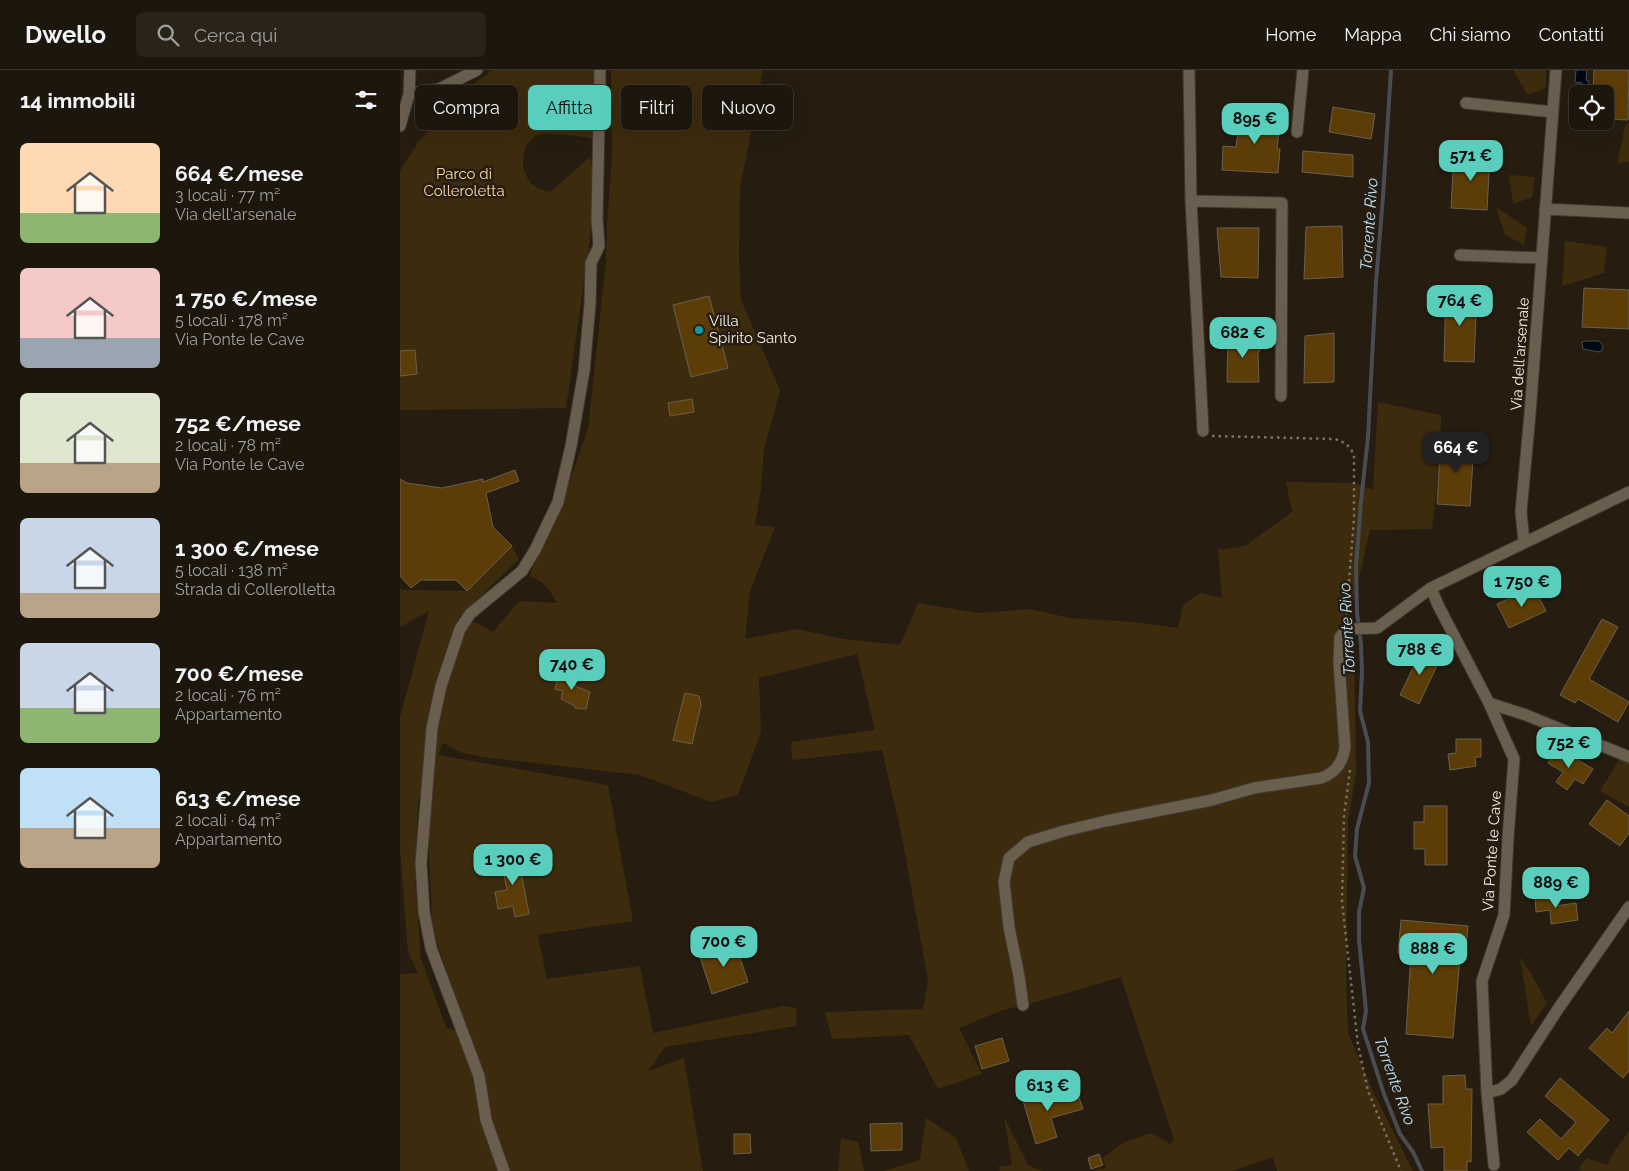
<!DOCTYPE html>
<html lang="it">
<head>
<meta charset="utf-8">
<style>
  :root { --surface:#1c160c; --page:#29231a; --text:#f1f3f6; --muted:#a09f9d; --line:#3a352d; --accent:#5acebd }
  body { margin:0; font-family:Raleway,sans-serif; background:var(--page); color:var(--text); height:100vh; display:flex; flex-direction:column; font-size:19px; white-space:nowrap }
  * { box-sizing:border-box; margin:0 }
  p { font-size:16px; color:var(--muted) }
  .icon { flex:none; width:28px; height:28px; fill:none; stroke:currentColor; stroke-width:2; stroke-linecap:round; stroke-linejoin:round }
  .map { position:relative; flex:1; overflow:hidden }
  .panel { display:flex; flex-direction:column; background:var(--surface); width:400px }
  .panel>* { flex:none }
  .guide { position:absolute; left:15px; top:15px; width:475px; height:45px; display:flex; gap:10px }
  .buttons { position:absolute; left:1169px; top:15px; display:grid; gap:10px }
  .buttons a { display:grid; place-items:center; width:45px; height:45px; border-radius:8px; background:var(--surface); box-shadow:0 5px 20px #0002,0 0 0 1px var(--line); font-size:25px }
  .price { position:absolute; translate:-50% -42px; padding:0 11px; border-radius:10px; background:var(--accent); color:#111; font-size:16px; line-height:32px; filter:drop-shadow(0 1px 2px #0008) }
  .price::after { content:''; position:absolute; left:50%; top:30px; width:15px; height:11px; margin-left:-8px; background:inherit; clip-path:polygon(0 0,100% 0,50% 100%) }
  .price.current { background:#222; color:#fff }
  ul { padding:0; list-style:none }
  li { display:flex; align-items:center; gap:15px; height:125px; padding:0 20px }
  li span { display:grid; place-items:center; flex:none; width:140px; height:100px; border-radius:8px; color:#555 }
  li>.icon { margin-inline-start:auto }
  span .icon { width:60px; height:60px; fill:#fffc; stroke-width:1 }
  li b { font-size:21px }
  h2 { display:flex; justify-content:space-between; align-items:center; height:60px; padding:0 20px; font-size:21px }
  .tag { padding:0 18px; border-radius:8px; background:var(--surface); box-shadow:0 5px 20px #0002,0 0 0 1px var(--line); font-size:18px; line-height:45px }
  .tag.current { background:var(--accent); color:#111 }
  header { display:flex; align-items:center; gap:30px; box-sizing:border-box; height:70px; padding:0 25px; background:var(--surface); border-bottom:1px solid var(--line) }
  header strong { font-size:24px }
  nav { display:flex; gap:28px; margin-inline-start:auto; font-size:18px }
  .search { width:350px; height:45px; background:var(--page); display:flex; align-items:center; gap:12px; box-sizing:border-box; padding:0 18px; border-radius:8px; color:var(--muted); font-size:19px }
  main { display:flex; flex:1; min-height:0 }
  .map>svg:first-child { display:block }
</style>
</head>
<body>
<header>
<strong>Dwello</strong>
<div class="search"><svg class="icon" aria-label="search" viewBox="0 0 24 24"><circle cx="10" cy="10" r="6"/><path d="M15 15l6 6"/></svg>Cerca qui</div>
<nav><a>Home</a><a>Mappa</a><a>Chi siamo</a><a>Contatti</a></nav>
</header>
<main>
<section class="panel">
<h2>14 immobili<svg class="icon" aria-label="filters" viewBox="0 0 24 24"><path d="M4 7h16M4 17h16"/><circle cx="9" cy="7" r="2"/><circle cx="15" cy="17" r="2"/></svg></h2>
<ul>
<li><span style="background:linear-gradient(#ffd9b3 70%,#8fb573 0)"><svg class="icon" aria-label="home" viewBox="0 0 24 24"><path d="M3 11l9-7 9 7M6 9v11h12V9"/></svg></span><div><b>664 €/mese</b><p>3 locali · 77 m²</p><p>Via dell'arsenale</p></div></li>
<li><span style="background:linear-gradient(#f6c9c9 70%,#9aa5b1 0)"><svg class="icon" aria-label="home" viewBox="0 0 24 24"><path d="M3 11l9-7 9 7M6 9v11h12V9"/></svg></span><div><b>1 750 €/mese</b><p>5 locali · 178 m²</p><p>Via Ponte le Cave</p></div></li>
<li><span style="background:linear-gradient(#dfe7d0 70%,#b9a48a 0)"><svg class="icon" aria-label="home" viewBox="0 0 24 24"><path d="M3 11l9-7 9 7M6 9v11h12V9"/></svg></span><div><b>752 €/mese</b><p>2 locali · 78 m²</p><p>Via Ponte le Cave</p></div></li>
<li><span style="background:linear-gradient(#c9d6e8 75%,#b9a48a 0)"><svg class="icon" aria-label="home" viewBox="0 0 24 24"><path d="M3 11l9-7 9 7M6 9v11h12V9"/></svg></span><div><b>1 300 €/mese</b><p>5 locali · 138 m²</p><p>Strada di Collerolletta</p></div></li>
<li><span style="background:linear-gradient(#c9d6e8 65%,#8fb573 0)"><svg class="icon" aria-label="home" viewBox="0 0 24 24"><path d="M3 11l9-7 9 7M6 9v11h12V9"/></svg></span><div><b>700 €/mese</b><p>2 locali · 76 m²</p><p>Appartamento</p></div></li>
<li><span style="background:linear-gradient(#bfe0f5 60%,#b9a48a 0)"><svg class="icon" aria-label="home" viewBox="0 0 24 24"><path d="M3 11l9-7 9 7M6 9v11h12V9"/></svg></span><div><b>613 €/mese</b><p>2 locali · 64 m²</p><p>Appartamento</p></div></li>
</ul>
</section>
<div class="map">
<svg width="1229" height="1101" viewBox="0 0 1229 1101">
  <rect width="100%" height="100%" fill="#261d10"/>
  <path fill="#3d2b0e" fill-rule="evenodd" d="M92,0H196L194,69C185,66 144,62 137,65C119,75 119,102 133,115C137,119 145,120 150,122L190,87L195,113L189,177L166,338L0,340V101L19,71L70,17Z
    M211,0H363L340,118L339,186L341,230L380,320L364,379L361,419L355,455L375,457L350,521L345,569L397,559L443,569L500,575L518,533L578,543L630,539L670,548L734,552L778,558L783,535L800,523L822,528L818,480L845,476L892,442L886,412L954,413L973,420L978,332L1041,345L1040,391L1032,459L970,460L950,547L954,565L956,704L948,751L946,909L948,963L972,1019L1013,1101H877L873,1087L833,1101H694L706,1098L703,1088L724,1072L752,1063L770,1074L774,1070L721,907L633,933L603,940L559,958L582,1004L538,1019L509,965L432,969L425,942L523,939L528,910L502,767L482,680L392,690L391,672L475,660L457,584L359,608L361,662L338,725L311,732L240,705L83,687L63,683L43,673L38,685L208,715L233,851L138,865L147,909L240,896L253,963L383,936L397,938L396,956L265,977L248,1001L284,988L303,1101H0V904L18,903L8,882L0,780V647L29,541L0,557V518L2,520L67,521L112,476L119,489L58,548L79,554L93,562L119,531L157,533C150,520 144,511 129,506L167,419L188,359L206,192L207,155L212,87ZM309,226L327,298L292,307L273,235ZM159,602L177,606L175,616L189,622L186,639L175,638L176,634L169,628L168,633L161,630L163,621L155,618ZM31,699L29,784L33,862L70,966L46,957L21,889L15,809L18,731Z
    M1113,0H1146V18L1128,25Z
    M1229,53V92L1217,93L1225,56Z
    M1109,105L1135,107L1132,127L1113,134Z
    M1096,137L1127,158L1124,175L1105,165Z
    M1165,171L1207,177L1204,203L1162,216Z
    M1220,688L1229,692V737L1200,721Z
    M1120,887L1130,902L1147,933L1131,956Z
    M604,1047L628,1095L642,1101H600L598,1097L612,1095Z
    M526,1048L556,1068L569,1101H483L520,1090Z
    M1229,1061V1101H1182L1179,1098L1187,1088L1207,1095L1214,1082Z
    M441,1068L458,1072L464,1101H438Z"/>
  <path fill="#000813" stroke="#494c51" d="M1176,0H1187L1186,10L1189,11L1188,18L1182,17V13L1175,12Z
    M1186,271H1199L1203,276L1202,280L1199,282L1183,279L1182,272Z"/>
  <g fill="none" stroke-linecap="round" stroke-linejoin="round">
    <path stroke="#494c51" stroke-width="4" d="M991,0L983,127L976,212L968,367L961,431L956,497L957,542L961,574L962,603L960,641L968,672L969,713L957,759L955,786L964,818L959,842V870L966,941L963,959L984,1024L1000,1064L1013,1082L1022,1101"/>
  </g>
  <path fill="#5d3d07" stroke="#6b5f50" d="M1194,0H1229L1228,50L1205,49V24H1193Z
    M933,37L975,44L971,69L929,62Z
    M841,41L881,45L877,79H880L878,103L822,100L823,76L836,77Z
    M903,81L953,85V107L902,102Z
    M1054,84L1090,86L1087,140L1051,138Z
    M942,156L943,207L904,209L906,157Z
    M817,158H859L858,208L821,207Z
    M1184,218L1229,220V259L1182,257Z
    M1046,221L1077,223L1074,292L1044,291Z
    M309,226L328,298L291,307L273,235Z
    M934,263V312L904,313L905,266Z
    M828,266H859L860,281L858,282L859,312H827Z
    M15,280L17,304L0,306V281Z
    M292,329L294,342L270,346L268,333Z
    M1041,372L1074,374L1070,436L1037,434Z
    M115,400L119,411L86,423L93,457L112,476L67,521L56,510H21L11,518L0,506V409L7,413L42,418L83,409V412Z
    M1134,517L1146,541L1109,558L1097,534Z
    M1202,549L1218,557L1189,609L1229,632L1218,652L1178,629L1175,633L1160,625Z
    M1022,579L1041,587L1019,634L1000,625Z
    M159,602L177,606L175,616L190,622L186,639L175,638V636L161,629L163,621L155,619Z
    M285,623L299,626L301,635L292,674L273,670Z
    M1056,669H1081V687H1075L1076,696L1050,700L1048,684L1056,683Z
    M1158,678L1193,699L1183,714L1175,709L1167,720L1156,712L1163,702L1148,693Z
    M1207,730L1229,746V763L1220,776L1189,754Z
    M1024,736H1047V795H1025V779H1014V752H1024Z
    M117,782L129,844L115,847L113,836L98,839L95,822L107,820L100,785Z
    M1154,824L1156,836L1176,833L1178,850L1151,854L1150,840L1136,842L1135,826Z
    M1001,850L1068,856L1065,888H1060L1053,968L1006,964L1011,884L998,883Z
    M335,872L348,912L312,924L299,884Z
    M1229,941V1001L1223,1008L1189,978L1207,958L1212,963Z
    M602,968L609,991L582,999L575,976Z
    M1065,1005L1066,1019H1072L1071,1092L1067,1091V1101H1044V1077L1031,1078L1028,1034H1043V1006Z
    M1160,1008L1209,1050L1178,1086L1169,1078L1158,1090L1127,1062L1140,1049L1161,1069L1176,1052L1145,1026Z
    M642,1018L646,1030L677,1022L683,1039L651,1048L657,1067L636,1074L621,1024Z
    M502,1053V1080L471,1081L470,1054Z
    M334,1064H350L351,1083L334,1084Z
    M699,1084L703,1095L691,1099L688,1088Z"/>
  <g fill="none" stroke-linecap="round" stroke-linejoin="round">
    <defs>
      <path id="minor" d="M789,0L791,131L803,361
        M9,24L39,19L77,0
        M1066,33L1153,42
        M0,56L9,24L10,0
        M897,62L903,0
        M791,131L882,133L881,326
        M1145,139L1229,143
        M1060,185L1142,188
        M1124,472L1121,442L1130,344L1156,0
        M1089,633L1126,645L1229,687
        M623,935L619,906L609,857L604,812L609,788L628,772L664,761L706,751L812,730L854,718L921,708C936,703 943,692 945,677L939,593L940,567L944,562L949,559L977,558L1031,518
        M1087,1023L1101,1019L1112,1010L1158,939L1229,837
        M1094,1095L1087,1023L1082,911L1104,845L1108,768L1114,689L1089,633L1038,535L1031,518L1229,422
        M104,1101L86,1050L79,1006L31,878L24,842L21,793L32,658L41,616L60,559L70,544L122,501L135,480L158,432L171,376L184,301L190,234L191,193L199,176L197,149L200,0"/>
    </defs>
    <use href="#minor" stroke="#413932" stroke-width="13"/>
    <path stroke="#7a7267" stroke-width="2.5" stroke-dasharray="2.5 4" stroke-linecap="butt" d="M812,366L935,369C945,373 950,375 954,386V449L946,548
      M950,700L944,746L942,831L958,975L968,1021L1001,1101"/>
    <use href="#minor" stroke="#6a5f4f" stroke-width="11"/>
  </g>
  <circle fill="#0f9aa8" stroke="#261d10" stroke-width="2" cx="299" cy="260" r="5"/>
  <g text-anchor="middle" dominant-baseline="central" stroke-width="5" stroke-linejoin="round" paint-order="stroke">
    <g font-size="15" fill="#fad8a4" stroke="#261d10">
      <text x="64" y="104">Parco di<tspan x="64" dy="17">Colleroletta</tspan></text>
    </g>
    <g font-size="15" fill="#f2ece3" stroke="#261d10" text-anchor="start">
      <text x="309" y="251">Villa<tspan x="309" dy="17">Spirito Santo</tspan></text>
    </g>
    <g font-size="15" fill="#f2ece3" stroke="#261d10">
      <text transform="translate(1120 284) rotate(-86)">Via dell'arsenale</text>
      <text transform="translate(1092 781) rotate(-86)">Via Ponte le Cave</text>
    </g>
    <g font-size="16" font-style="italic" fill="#bae1f7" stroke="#261d10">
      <text transform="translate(969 154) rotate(-86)">Torrente Rivo</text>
      <text transform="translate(947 559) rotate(-93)">Torrente Rivo</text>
      <text transform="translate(995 1011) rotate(70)">Torrente Rivo</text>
    </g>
  </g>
</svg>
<div class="buttons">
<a><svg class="icon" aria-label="locate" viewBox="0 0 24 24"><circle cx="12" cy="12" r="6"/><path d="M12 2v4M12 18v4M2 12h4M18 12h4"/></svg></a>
</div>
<b class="price" style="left:855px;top:75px">895 €</b>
<b class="price" style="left:1071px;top:112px">571 €</b>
<b class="price" style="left:1060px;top:257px">764 €</b>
<b class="price" style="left:843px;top:289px">682 €</b>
<b class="price current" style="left:1056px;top:404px">664 €</b>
<b class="price" style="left:1122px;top:538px">1 750 €</b>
<b class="price" style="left:1020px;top:606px">788 €</b>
<b class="price" style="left:172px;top:621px">740 €</b>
<b class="price" style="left:1169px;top:699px">752 €</b>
<b class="price" style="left:113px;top:816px">1 300 €</b>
<b class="price" style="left:1156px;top:839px">889 €</b>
<b class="price" style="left:324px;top:898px">700 €</b>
<b class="price" style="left:1033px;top:905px">888 €</b>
<b class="price" style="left:648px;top:1042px">613 €</b>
<div class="guide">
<a class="tag">Compra</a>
<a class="tag current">Affitta</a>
<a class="tag">Filtri</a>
<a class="tag">Nuovo</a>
</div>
</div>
</main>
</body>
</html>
